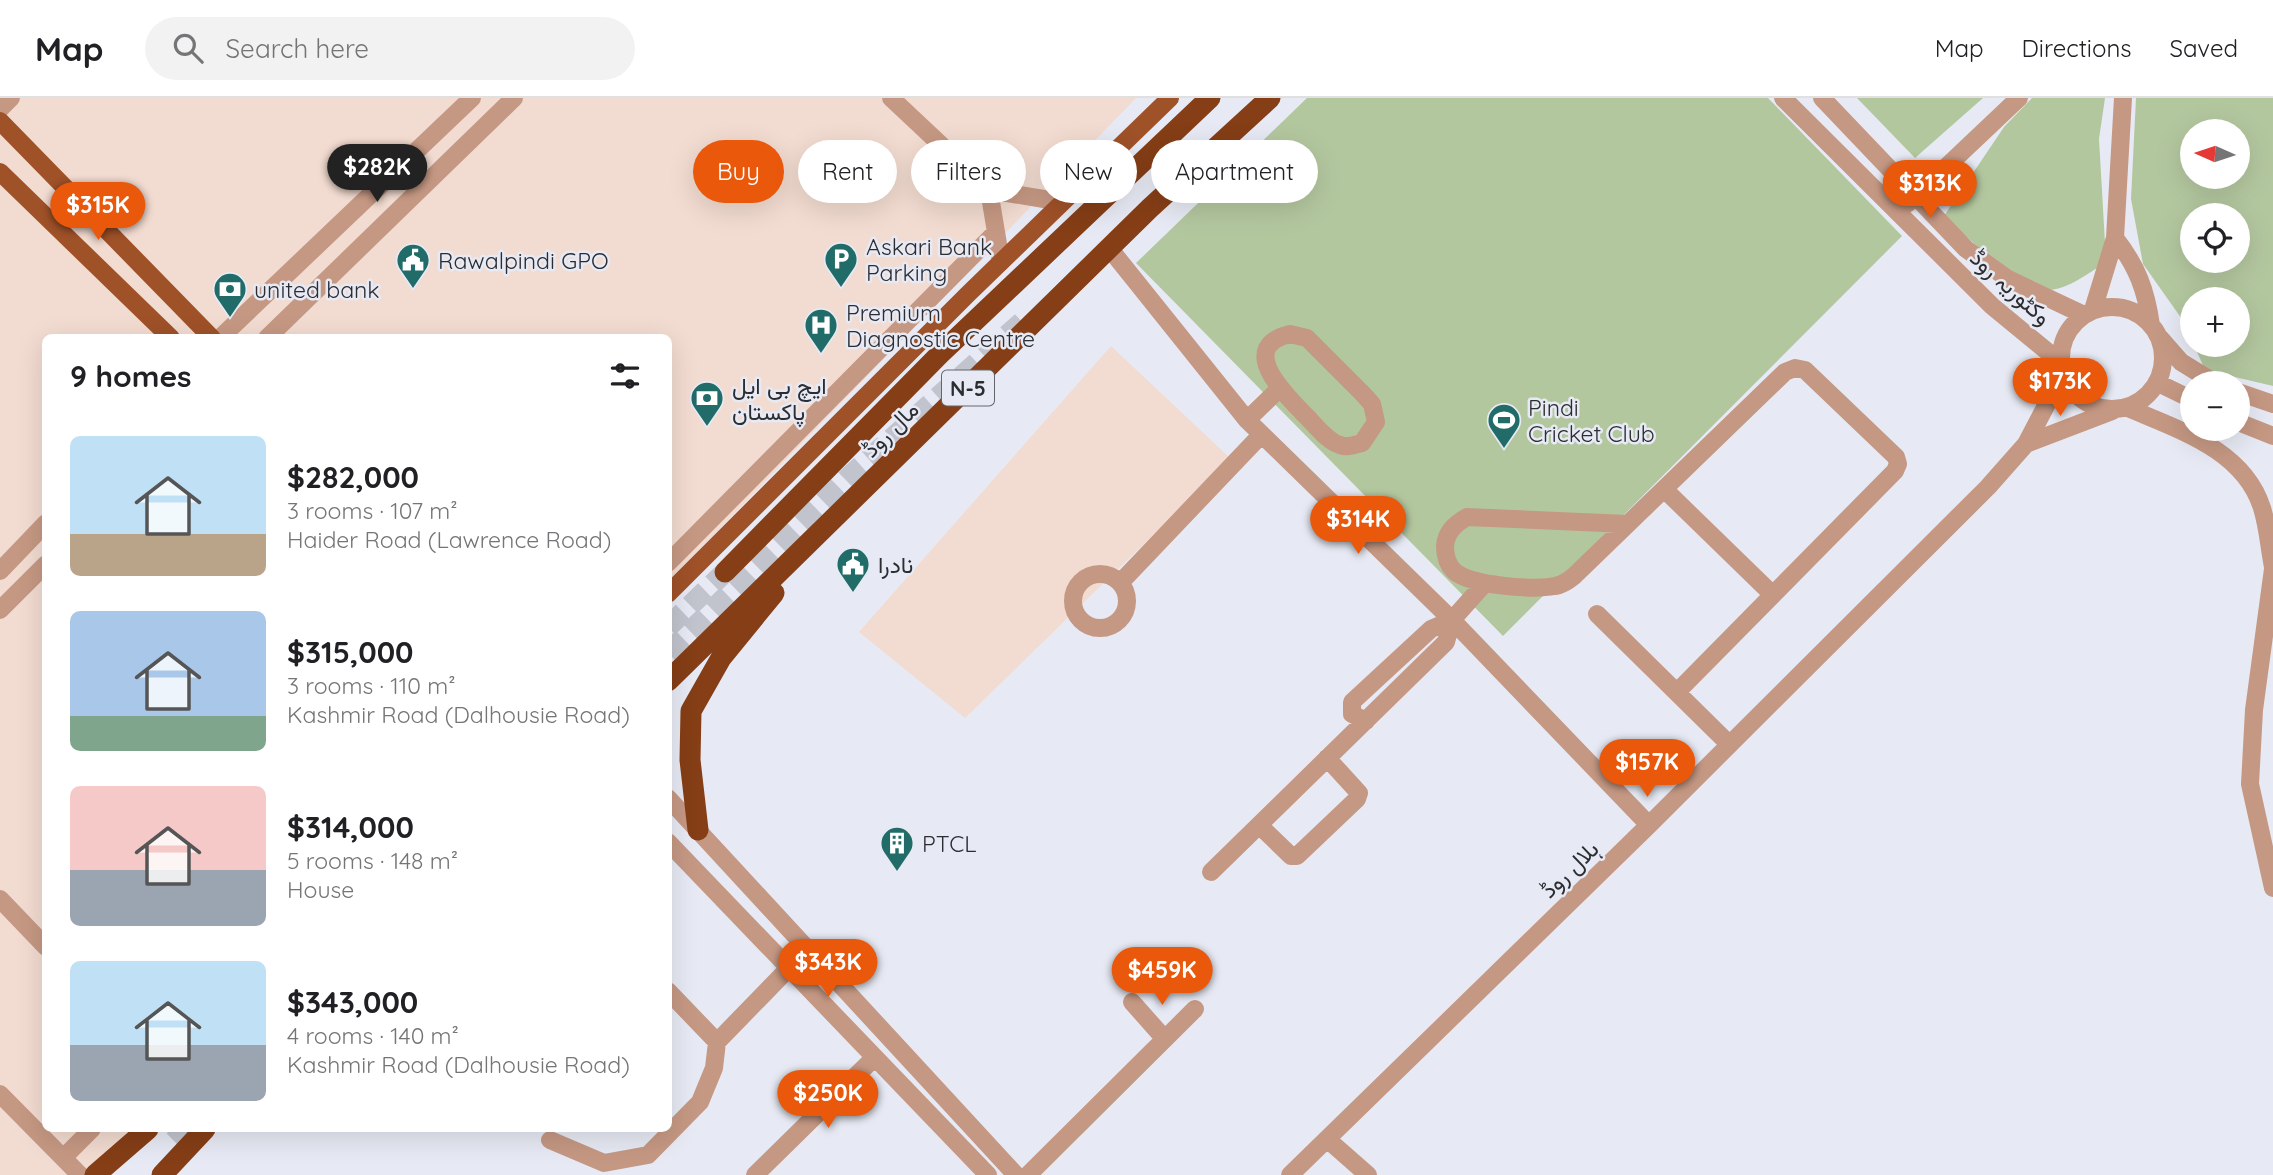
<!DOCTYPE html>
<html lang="en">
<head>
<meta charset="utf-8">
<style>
  :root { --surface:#fff; --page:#f2f2f2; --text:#202124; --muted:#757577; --line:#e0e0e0; --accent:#ea580c }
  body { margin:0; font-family:Quicksand,Vazirmatn,sans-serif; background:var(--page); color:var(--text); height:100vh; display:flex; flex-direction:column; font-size:26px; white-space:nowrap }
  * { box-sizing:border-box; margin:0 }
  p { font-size:23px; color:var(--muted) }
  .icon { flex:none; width:38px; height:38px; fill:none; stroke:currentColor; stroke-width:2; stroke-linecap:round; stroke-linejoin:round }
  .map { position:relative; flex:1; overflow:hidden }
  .sheet { position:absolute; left:42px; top:236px; width:630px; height:798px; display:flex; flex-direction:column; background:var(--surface); border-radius:10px; box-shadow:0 7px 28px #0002 }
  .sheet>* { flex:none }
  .top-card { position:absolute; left:693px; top:42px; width:665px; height:63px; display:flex; gap:14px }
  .needle { width:46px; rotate:273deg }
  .buttons { position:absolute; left:2180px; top:21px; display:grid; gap:14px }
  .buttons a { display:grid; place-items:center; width:70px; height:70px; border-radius:50%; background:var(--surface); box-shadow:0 7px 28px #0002; font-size:35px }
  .price { position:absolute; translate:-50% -60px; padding:0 16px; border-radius:24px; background:var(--accent); color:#fff; font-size:23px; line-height:46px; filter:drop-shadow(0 2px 4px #0008) }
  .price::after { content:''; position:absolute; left:50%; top:42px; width:21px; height:16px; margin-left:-10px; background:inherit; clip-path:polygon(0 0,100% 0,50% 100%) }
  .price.selected { background:#222; color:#fff }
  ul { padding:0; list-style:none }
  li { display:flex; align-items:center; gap:21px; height:175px; padding:0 28px }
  li span { display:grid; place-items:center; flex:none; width:196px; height:140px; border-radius:10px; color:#555 }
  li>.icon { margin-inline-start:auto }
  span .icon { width:84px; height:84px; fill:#fffc; stroke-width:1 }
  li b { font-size:30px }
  h2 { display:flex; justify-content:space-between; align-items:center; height:84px; padding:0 28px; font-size:30px }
  .chip { padding:0 24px; border-radius:32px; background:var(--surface); box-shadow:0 7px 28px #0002; font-size:24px; line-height:63px }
  .chip.selected { background:var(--accent); color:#fff }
  header { display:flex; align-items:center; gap:42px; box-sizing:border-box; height:98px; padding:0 35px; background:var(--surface); border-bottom:2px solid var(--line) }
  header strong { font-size:33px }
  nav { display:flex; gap:38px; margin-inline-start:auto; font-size:24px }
  .search { width:490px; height:63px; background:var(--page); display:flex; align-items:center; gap:18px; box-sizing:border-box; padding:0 24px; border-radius:38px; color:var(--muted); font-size:26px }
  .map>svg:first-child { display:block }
</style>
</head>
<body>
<header>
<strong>Map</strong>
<div class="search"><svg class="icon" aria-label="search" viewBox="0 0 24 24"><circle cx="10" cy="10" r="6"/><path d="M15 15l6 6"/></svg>Search here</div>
<nav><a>Map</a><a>Directions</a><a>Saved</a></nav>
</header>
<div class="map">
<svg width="2273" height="1077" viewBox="0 0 2273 1077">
  <rect width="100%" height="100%" fill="#e7eaf4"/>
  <path fill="#f2dbd0" d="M0,0H1136L669,483L668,240H46V1031H138L93,1077H0Z
    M1111,248L1231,361L965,620L859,534Z"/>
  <path fill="#b3c79f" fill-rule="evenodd" d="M1307,0H1768L1902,138L1503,538L1136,165Z
    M1857,0H1983L1915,60Z
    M2032,0H2105L2099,41L2105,145L2100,168C2085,178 2064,193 2045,192C2021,191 1963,136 1944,118L2004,29Z
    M2136,0H2273V288L2205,272L2194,247H2238V201H2193V244L2184,224L2143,166L2131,101ZM2193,33H2238V79H2193ZM2193,117H2238V163H2193Z"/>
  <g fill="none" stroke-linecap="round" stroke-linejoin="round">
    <path stroke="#c2c4cd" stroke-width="21" stroke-dasharray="21 10" stroke-linecap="butt" d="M668,529L725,474
      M668,555L852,376L1022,224
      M174,1043L186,1031"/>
    <path stroke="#c59883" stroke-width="18" d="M891,0L989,92L1062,104
      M1783,0L1992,208L2060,264
      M1822,0L1966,151L2008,181L2084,217
      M0,11L11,0
      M989,92L1001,164
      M1907,106L2019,0
      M2115,140C2137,168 2146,192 2151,227
      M1110,151L1247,322L1452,522L1649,727
      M2061 260a51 51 0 1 1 102 0a51 51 0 1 1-102 0Z
      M2093,212L2115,140L2123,0
      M1290,236L1307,240L1363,296L1372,306L1376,324L1362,345C1354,347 1348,350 1340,347C1326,343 1314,325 1303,315C1285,296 1236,249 1290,236Z
      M220,240L472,0
      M267,240L514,0
      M2160,240L2181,264L2215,285
      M2158,285L2193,302
      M2238,294L2273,306
      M2128,310C2179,332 2244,352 2262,410C2268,429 2269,449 2273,469
      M1247,322L1280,290
      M2238,324L2273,338
      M2026,346L2112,313
      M1664,391L1773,497
      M1627,426L1467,419C1455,426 1446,434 1445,448C1445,457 1447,466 1454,473C1471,488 1532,492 1555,488C1562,487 1568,483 1574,478L1785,274L1795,270L1805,272L1896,359L1898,366L1895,373L1677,594
      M668,465L996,134
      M2273,471L2254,612L2250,686L2273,790
      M0,473L46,425
      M1073 503a27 27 0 1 1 54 0a27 27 0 1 1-54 0Z
      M1120,485L1261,337
      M0,512L46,466
      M1597,516L1729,646
      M1366,623L1352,616V604L1431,531L1452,522L1485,485
      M668,700L1016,1077
      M1259,727L1291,758H1297L1357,701L1359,695L1327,660
      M668,744L988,1077
      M1211,774L1446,544L1452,522
      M0,801L46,849
      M668,893L717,944
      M1132,904L1163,939
      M0,996L80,1077
      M1327,1041L1368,1077
      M550,1042L604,1065L648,1057L700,1004L714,970L717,944L788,871
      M63,1060L92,1031
      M755,1077L874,960
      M1028,1077L1195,911
      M1290,1077L1649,727L1988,389L2026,346L2062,277"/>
    <path stroke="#9f5128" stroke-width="18" d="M0,23L212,240
      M0,74L171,240
      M668,496L967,197L1170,0"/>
    <path stroke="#853e16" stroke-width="21" d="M725,474L940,256L1210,0
      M668,583L1150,110L1270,0
      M698,732L690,662L691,613L721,560L774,495
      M95,1077L148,1031
      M162,1077L205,1031"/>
  </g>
  <defs>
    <symbol id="parking-pin" viewBox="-11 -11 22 30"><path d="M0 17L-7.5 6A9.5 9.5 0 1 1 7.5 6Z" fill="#216c68" stroke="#e7eaf4"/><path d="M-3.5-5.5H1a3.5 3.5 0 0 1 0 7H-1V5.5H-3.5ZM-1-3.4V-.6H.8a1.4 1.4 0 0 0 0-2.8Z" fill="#fff"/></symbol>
    <symbol id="civic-pin" viewBox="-11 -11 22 30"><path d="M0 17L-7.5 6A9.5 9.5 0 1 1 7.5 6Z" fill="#216c68" stroke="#e7eaf4"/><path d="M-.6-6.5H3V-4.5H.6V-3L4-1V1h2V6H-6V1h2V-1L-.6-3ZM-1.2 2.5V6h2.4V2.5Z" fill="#fff"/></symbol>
    <symbol id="bank-pin" viewBox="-11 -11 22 30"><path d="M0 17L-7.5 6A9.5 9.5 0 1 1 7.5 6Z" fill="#216c68" stroke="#e7eaf4"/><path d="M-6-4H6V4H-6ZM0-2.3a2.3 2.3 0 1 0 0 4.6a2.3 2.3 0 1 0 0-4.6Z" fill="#fff"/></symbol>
    <symbol id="hospital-pin" viewBox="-11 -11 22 30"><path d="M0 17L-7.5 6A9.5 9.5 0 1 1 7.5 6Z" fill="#216c68" stroke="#e7eaf4"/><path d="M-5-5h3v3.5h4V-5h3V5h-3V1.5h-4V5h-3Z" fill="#fff"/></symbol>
    <symbol id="stadium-pin" viewBox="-11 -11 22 30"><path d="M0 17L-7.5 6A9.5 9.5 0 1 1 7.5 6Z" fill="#216c68" stroke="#e7eaf4"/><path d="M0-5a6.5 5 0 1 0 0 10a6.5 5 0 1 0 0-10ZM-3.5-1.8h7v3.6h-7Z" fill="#fff"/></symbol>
    <symbol id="building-pin" viewBox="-11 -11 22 30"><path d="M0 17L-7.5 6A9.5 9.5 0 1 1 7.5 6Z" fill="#216c68" stroke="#e7eaf4"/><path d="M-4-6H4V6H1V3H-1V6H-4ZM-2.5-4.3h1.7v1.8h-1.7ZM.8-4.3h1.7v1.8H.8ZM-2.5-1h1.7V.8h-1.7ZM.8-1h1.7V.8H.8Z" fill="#fff"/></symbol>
  </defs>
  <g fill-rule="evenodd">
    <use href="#parking-pin" x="822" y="142" width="38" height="52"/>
    <use href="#civic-pin" x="394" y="143" width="38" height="52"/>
    <use href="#bank-pin" x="211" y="172" width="38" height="52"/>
    <use href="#hospital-pin" x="802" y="208" width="38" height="52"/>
    <use href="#bank-pin" x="688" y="281" width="38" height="52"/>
    <use href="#stadium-pin" x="1485" y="303" width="38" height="52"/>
    <use href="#civic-pin" x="834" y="447" width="38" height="52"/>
    <use href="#building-pin" x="878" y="726" width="38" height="52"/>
  </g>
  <g text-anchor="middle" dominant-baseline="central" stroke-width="5" stroke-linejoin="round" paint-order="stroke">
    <rect fill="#e7eaf4" stroke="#64666c" stroke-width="2" x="942" y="272.5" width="52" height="35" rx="5"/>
    <g font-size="21" font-weight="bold" fill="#2c2d31">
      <text x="968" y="290">N-5</text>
    </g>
    <g font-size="23" fill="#2c2d31" stroke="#e7eaf4" text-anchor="start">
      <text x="866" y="148">Askari Bank<tspan x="866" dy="26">Parking</tspan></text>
      <text x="438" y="162">Rawalpindi GPO</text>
      <text x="254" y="191">united bank</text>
      <text x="846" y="214">Premium<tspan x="846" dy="26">Diagnostic Centre</tspan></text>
      <text x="732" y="287">ایچ بی ایل<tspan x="732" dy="26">پاکستان</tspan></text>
      <text x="1528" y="309">Pindi<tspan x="1528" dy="26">Cricket Club</tspan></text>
      <text x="878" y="466">نادرا</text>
      <text x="922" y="745">PTCL</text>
    </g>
    <g font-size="23" fill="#2c2d31" stroke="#e7eaf4">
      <text transform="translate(2011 189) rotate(42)">وکٹوریہ روڈ</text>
      <text transform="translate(890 331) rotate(-45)">مال روڈ</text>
      <text transform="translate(1569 771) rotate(-44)">ہلال روڈ</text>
    </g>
  </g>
</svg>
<div class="buttons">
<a><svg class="needle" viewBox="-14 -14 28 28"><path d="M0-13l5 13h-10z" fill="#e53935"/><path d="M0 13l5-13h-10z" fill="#757577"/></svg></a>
<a><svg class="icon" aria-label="locate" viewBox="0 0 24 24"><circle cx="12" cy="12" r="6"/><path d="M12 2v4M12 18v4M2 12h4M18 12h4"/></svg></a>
<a>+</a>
<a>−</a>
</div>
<b class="price selected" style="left:377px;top:106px">$282K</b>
<b class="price" style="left:1930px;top:122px">$313K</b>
<b class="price" style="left:98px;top:144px">$315K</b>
<b class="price" style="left:2060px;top:320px">$173K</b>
<b class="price" style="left:1358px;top:458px">$314K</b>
<b class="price" style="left:1647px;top:701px">$157K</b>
<b class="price" style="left:828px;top:901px">$343K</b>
<b class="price" style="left:1162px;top:909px">$459K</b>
<b class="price" style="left:828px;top:1032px">$250K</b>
<div class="top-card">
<a class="chip selected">Buy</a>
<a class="chip">Rent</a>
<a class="chip">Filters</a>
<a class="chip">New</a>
<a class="chip">Apartment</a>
</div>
<section class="sheet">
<h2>9 homes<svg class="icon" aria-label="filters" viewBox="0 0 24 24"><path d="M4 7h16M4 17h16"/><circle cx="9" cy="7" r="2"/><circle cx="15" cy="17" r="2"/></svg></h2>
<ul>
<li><span style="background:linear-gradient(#bfe0f5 70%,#b9a48a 0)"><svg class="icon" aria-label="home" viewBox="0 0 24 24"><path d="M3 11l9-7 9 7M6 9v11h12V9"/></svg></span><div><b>$282,000</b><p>3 rooms · 107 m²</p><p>Haider Road (Lawrence Road)</p></div></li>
<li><span style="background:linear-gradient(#a9c7e8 75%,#7fa58c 0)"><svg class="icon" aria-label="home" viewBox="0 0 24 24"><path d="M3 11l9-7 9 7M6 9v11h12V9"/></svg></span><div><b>$315,000</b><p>3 rooms · 110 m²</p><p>Kashmir Road (Dalhousie Road)</p></div></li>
<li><span style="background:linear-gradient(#f6c9c9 60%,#9aa5b1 0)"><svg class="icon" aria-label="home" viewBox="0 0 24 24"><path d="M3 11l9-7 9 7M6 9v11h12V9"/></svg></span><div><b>$314,000</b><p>5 rooms · 148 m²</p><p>House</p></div></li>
<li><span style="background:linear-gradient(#bfe0f5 60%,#9aa5b1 0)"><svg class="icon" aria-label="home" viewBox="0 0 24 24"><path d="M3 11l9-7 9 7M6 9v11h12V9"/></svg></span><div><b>$343,000</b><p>4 rooms · 140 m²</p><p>Kashmir Road (Dalhousie Road)</p></div></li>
</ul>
</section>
</div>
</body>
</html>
